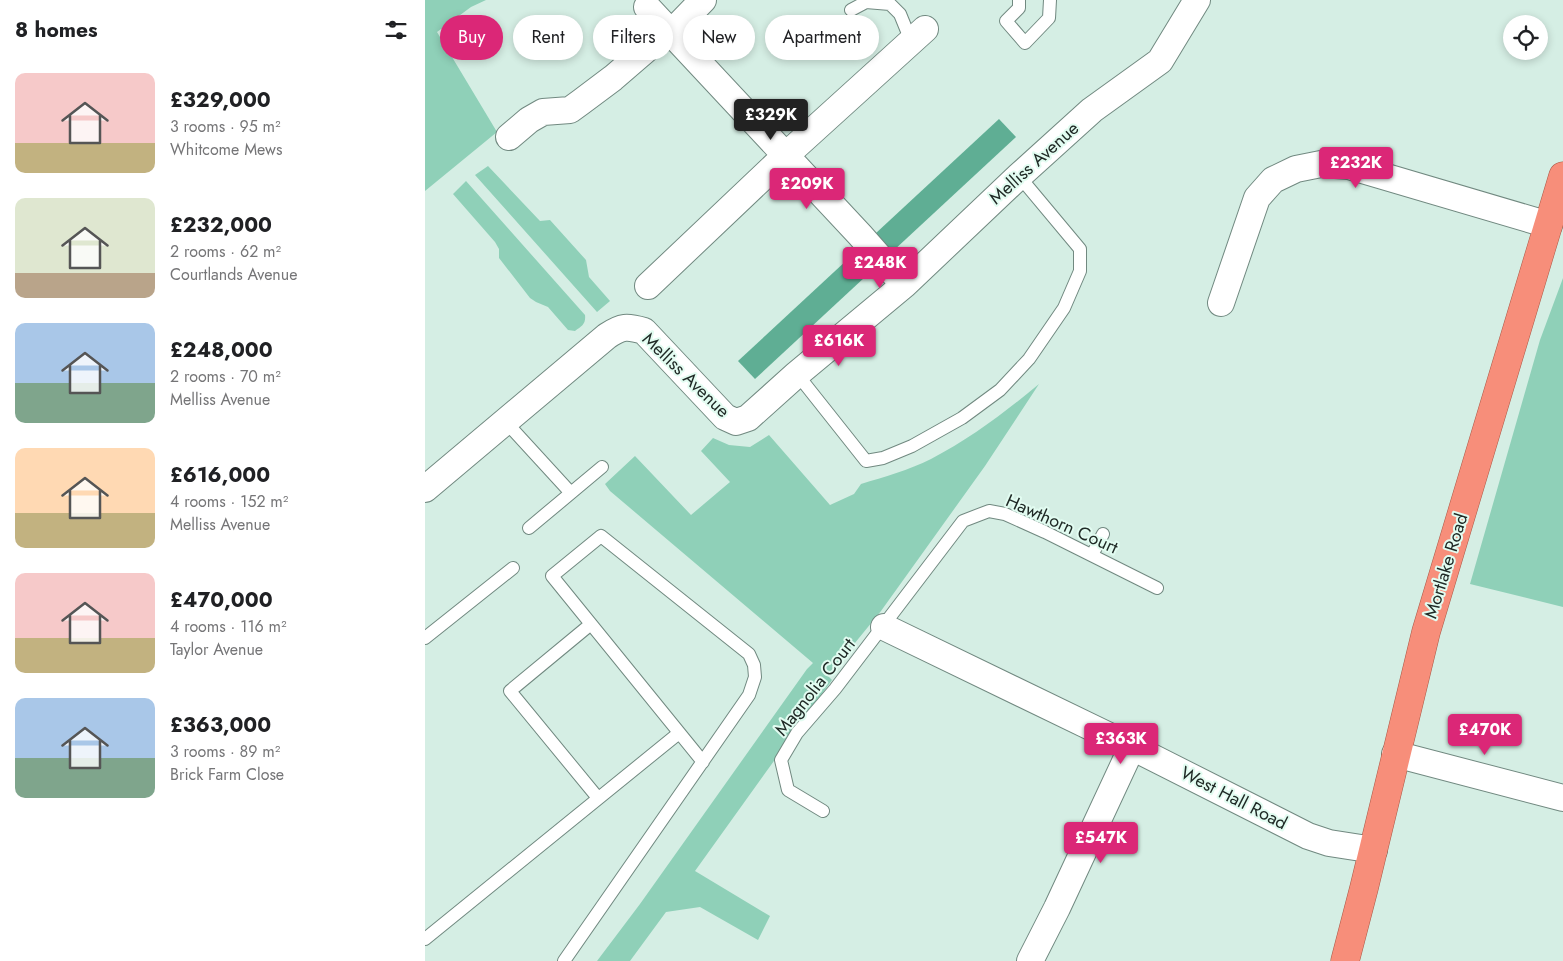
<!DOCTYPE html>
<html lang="en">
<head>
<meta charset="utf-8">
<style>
  :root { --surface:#fff; --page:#f2f2f2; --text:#202124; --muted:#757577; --accent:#db2777 }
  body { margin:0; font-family:Jost,sans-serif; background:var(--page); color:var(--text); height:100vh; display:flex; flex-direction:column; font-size:19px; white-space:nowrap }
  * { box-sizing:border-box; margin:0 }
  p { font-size:16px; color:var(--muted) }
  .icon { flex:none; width:28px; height:28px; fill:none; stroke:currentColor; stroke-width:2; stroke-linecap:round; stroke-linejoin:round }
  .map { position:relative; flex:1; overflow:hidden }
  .sheet { display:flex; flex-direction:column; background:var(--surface); width:425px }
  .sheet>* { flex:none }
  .guide { position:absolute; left:15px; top:15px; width:475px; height:45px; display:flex; gap:10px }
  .tools { position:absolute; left:1078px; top:15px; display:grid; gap:10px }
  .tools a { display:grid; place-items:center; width:45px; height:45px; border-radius:50%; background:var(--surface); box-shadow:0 2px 8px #0003; font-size:25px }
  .price { position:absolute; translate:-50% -42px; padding:0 11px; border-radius:5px; background:var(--accent); color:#fff; font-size:16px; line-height:32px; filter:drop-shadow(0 1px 2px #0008) }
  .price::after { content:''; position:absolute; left:50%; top:30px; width:15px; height:11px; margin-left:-8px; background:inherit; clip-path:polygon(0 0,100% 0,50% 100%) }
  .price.active { background:#222; color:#fff }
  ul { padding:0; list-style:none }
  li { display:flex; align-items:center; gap:15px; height:125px; padding:0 15px }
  li span { display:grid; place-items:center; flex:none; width:140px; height:100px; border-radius:10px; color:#555 }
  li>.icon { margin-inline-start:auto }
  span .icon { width:60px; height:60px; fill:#fffc; stroke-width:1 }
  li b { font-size:21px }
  h2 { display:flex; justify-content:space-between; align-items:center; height:60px; padding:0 15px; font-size:21px }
  .chip { padding:0 18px; border-radius:22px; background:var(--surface); box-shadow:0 2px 8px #0003; font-size:18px; line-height:45px }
  .chip.active { background:var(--accent); color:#fff }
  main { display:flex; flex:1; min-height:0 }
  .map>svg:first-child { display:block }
</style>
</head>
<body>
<main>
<section class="sheet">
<h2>8 homes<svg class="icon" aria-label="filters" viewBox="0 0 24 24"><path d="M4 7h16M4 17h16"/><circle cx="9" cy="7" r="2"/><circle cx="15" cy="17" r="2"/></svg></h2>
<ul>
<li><span style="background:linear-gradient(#f6c9c9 70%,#c2b280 0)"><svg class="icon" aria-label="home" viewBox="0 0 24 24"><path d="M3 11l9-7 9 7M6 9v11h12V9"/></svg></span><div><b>£329,000</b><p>3 rooms · 95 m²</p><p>Whitcome Mews</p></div></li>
<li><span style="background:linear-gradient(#dfe7d0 75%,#b9a48a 0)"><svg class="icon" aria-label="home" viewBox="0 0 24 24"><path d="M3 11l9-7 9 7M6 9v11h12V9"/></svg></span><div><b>£232,000</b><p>2 rooms · 62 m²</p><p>Courtlands Avenue</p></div></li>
<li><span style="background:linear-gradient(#a9c7e8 60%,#7fa58c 0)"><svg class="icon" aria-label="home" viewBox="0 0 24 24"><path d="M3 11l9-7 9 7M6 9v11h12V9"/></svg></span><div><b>£248,000</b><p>2 rooms · 70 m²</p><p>Melliss Avenue</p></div></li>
<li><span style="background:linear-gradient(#ffd9b3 65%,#c2b280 0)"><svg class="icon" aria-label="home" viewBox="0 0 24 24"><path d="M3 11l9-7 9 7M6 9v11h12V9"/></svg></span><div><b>£616,000</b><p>4 rooms · 152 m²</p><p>Melliss Avenue</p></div></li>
<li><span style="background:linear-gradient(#f6c9c9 65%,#c2b280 0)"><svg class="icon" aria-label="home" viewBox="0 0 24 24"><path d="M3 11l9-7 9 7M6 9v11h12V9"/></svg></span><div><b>£470,000</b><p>4 rooms · 116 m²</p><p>Taylor Avenue</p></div></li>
<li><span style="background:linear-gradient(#a9c7e8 60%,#7fa58c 0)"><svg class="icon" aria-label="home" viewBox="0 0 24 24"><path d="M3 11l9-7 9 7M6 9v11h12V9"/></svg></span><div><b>£363,000</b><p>3 rooms · 89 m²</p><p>Brick Farm Close</p></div></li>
</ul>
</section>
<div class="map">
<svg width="1138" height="961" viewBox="0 0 1138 961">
  <rect width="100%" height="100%" fill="#d5eee4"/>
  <path fill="#8fd0b8" d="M0,0H61L46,7L12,32L72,132L0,191Z
    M63,166L115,221L125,220L161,260L164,277L185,301L172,312L50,175Z
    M41,181L160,315C161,324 157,326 150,331L143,330L123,307L111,302L105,298L74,258V249L70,242L28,194Z
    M1138,278V607L1045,584L1115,340Z
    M614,384L560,466L456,611L403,676L407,680L270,871L345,916L333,940L275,907L241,912L205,961H172L215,904L382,669L388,663L185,491L180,484L210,456L266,515L305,482L276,451L288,438L304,445L325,447L344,435L405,505L429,494L436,484C459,477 484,470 506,459C546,438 579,413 614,384Z"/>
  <path fill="#5fae94" d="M574,119L591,137L330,379L313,361Z"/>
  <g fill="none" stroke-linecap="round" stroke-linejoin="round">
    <defs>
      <path id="service" d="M594,0V8L581,21L600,43L624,18L625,0
        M426,10L441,2L465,4L475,14L486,41
        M372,374L441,461L458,458L487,446L537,418L575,390L604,359L639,308L655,271V249L594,176
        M80,421L145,492
        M104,528L177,467
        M667,555L678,534
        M166,624L85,691L173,798
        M0,638L88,568
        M398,811L363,790L356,760L372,733L410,689L538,521L564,511L580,514L620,532L732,588
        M0,939L254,733
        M139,961L324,695L330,677L329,665L324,654L176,536L127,576L278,762"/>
      <path id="minor" d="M222,7L435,235L479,285
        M84,137L104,120L118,112L145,110L156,102L188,78L224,47L246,33L278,0
        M223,286L360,156L500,29
        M796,303L832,198L848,180L871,169L896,164L924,166L1124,225
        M0,489L182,336C197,326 202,326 219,331L300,417L311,422L323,418L372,374L479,285L594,176L667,110L735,61L772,0
        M459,627L707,747L883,836L904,843L949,850
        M970,754L1138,798
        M605,961L632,908L707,747"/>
      <path id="trunk" d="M920,961L939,888L1001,632L1138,176"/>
    </defs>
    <use href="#service" stroke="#718980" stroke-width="14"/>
    <use href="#minor" stroke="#718980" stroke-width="28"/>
    <use href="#trunk" stroke="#aa5947" stroke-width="29"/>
    <use href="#service" stroke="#fff" stroke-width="12"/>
    <use href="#minor" stroke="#fff" stroke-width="26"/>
    <use href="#trunk" stroke="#f78e7a" stroke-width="28"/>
  </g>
  <g text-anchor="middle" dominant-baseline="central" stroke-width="4" stroke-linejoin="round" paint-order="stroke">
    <g font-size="18" fill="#202a26" stroke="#e2fcf1">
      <text transform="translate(609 163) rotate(-42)">Melliss Avenue</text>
      <text transform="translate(261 375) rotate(44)">Melliss Avenue</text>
      <text transform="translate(637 524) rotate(24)">Hawthorn Court</text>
      <text transform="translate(1021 566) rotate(-73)">Mortlake Road</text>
      <text transform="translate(390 687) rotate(-52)">Magnolia Court</text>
      <text transform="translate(809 798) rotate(27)">West Hall Road</text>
    </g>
  </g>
</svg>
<div class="tools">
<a><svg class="icon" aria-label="locate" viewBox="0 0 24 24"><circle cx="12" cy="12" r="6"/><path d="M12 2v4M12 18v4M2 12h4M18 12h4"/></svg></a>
</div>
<b class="price active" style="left:346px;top:141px">£329K</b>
<b class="price" style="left:931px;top:189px">£232K</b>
<b class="price" style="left:382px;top:210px">£209K</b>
<b class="price" style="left:455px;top:289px">£248K</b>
<b class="price" style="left:414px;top:367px">£616K</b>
<b class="price" style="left:1060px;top:756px">£470K</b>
<b class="price" style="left:696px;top:765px">£363K</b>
<b class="price" style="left:676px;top:864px">£547K</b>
<div class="guide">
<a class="chip active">Buy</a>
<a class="chip">Rent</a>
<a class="chip">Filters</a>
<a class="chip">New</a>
<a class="chip">Apartment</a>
</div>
</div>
</main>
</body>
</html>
